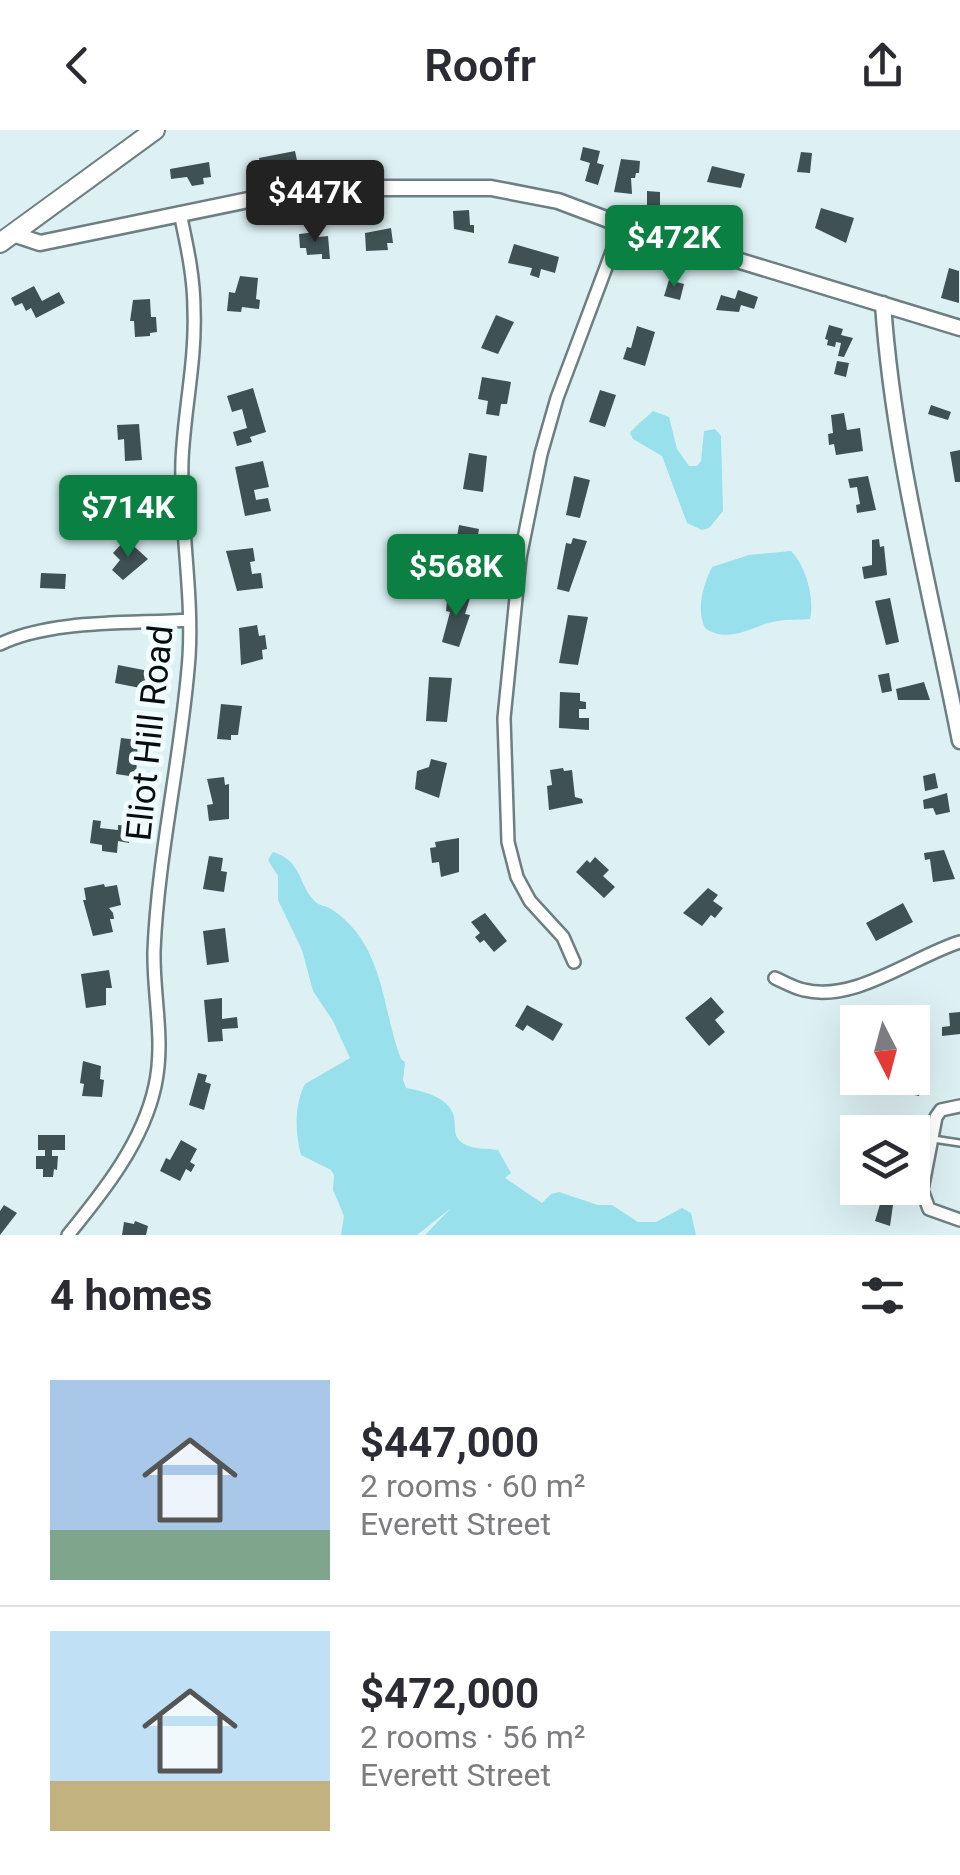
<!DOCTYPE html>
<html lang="en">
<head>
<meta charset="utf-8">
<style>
  :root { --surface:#fff; --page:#f2f2f3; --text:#2b2b33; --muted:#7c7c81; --line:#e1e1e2; --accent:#0b8043 }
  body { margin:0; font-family:Roboto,sans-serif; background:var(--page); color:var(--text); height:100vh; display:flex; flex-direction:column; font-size:38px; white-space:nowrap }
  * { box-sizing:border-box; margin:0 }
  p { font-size:32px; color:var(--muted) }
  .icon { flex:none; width:55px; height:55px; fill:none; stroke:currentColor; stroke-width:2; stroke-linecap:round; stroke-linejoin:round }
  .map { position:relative; height:1105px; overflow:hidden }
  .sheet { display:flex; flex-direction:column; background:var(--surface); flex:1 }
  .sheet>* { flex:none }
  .needle { width:65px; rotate:174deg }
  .tools { position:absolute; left:840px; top:875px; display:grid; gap:20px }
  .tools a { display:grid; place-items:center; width:90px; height:90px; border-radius:0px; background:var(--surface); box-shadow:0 10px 40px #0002; font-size:50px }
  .price { position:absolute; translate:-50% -85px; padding:0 22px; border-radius:10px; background:var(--accent); color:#fff; font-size:32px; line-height:65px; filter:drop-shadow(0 2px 5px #0008) }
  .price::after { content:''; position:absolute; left:50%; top:60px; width:30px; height:22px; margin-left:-15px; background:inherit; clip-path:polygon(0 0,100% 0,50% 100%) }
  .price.current { background:#222; color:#fff }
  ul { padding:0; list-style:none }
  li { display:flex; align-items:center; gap:30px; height:250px; padding:0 50px }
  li+li { border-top:2px solid var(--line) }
  li span { display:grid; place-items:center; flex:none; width:280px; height:200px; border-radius:0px; color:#555 }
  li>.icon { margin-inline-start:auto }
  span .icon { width:120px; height:120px; fill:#fffc; stroke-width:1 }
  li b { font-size:42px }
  h2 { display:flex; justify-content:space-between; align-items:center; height:120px; padding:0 50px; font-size:42px }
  header { display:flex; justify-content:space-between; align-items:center; height:130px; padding:0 50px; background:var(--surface); font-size:45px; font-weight:600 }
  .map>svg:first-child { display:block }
</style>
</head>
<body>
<header><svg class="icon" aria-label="back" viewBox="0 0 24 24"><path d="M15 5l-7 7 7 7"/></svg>Roofr<svg class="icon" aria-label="share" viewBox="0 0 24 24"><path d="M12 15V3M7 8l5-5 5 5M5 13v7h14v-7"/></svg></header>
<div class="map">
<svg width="960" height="1105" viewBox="0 0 960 1105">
  <rect width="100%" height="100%" fill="#ddf1f4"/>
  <path fill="#98e0eb" d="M653,281L669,287L677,319L689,336H697L701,331L704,301L715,299L721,306L723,381L709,398L702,400L687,393L662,326L633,309L630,303C634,297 647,287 653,281Z
    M791,421C806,436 815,469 810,489C800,490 788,489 777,491C753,495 729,515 705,498C696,480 703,455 712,437L749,425Z
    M273,722C304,731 298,758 317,773C321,776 327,776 331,779C385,814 381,877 401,929L405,932L403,950L406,958C422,961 450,967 454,987C456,999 452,1008 466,1015C476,1020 487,1018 498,1020L511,1043L505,1048L542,1073L551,1064L559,1062L598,1075H612L638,1092H656L682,1078L691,1083L696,1105H425L451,1078L417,1105H341L344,1086L333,1060L334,1045L331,1040L301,1025C295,1003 294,975 305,954L350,928L333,891L313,861L302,820L278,770V746L268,730Z"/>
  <path fill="#405153" d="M583,17L600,21L597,33L604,35L598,55L585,51L590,33L580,30Z
    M295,21L298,35L270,40L271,44L262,46L259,28Z
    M801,22L812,23L810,43L797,42Z
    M621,29L640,31L639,43H636L635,48H631L632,64L614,62Z
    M209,32L211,47L203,48L204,54L192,56L187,47L171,49L170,39Z
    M712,36L745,44L741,58L707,52Z
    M647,61L660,62V76L647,75Z
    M821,78L854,88L846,113L815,98Z
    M469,80L470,95H474V103L454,99L453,81Z
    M391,98L393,113H387L388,120L366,121L365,103Z
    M317,102L318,107L328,106L330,129H322V124L307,125L306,118H300L299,104Z
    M514,114L559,127L555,143L541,139L539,148L530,145L532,138L508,133Z
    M949,138L959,141V173L941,168Z
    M240,146L258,148L256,169L260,170L259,179L242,177L241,182L227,181L229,162L235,163Z
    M669,150L684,154L680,170L664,166Z
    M34,156L42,171L59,162L65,173L36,188L31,178L26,181L22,173L15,176L11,168Z
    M738,160L758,167L754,179L741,175L739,182L716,180L721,165L735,169Z
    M150,169L151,187H156L157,202L150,203V206L135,207L134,191H130L133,170Z
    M496,185L514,192L498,224L481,218Z
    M829,195L843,199L841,205L853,208L844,227L838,226L841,213L836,212L835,217L827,215L828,210L825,209Z
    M637,196L655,202L645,236L623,229L627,217L631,218Z
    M837,231L849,233L846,247L834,244Z
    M482,247L511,252L507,274H501L499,286L486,284L488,271L478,269Z
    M253,258L266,302L250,307L252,312L237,316L233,302L247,298L242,279L232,282L227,266Z
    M600,260L616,265L605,297L589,292Z
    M931,275L951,282L948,290L928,284Z
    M844,283L847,300L860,298L863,321L836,325L834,314L829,315L828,304L833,303L831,285Z
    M139,294L142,330L125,331L124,309L118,310L117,295Z
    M960,320V352H955L950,322Z
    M469,323L487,326L483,362L463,359Z
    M263,331L269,357L254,360L256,370L268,368L271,381L245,386L235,337Z
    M574,346L590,350L580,388L566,385Z
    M868,346L876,380L857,383L856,375L860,374L857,357L850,358L848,349Z
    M459,395L479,399L478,405H474L470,426L474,427L472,439L452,436Z
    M573,408L587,411L569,462L557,459L566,413L571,414Z
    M126,409L148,429L123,450L112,440L120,430L113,423Z
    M879,409L880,417L884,416L887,445L864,449L862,437L872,435V410Z
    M253,418L255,431L250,432L252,444L261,443L263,458L237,461L226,421Z
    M41,443L66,444L65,459L40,458Z
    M448,461L470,468L465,484L470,485L459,517L442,512L450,482L446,481Z
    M890,468L899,512L886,515L875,471Z
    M568,485L588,487L578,535L559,533Z
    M257,495L259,506L265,505L267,519L262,520L263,529L241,535L239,498Z
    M118,535L149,541L145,559L115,553Z
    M889,543L892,561L882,563L878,545Z
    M429,547L452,548L447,592L426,591Z
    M924,552L930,570H898L896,559Z
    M560,562L580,563V571L586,572V579H579V588H589V600L559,598Z
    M221,574L242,576L238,605H231V610L217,609Z
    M121,608L138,610L136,647L116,644Z
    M431,629L447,633L439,668L415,659L417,641L429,637Z
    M563,638L564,641L572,640L575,667L582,669L583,673L549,680L547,656L552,655L550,640Z
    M935,643L938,658L925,661L923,646Z
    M224,647L225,655L229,654V689L209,691L207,675L213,674L207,649Z
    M947,663L950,682L936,685L933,678L924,679L923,670Z
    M93,690L101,691L100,698L118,700V695L131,696L129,713L118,711L117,723L102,721V715L90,713Z
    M459,708V742L441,747L439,732L432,733L430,718L436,717L435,712Z
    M944,720L955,749L933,752L930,729L925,730L924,723Z
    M209,726L223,728L221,741L227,742L224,762L203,759Z
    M595,727L609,740L603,746L615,757L604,768L576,742L587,730L590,733Z
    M104,754L105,757L117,755L121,775L109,778L113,783L114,789H110L113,802L93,806L83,770H86L84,758Z
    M708,758L718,765L713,771L723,778L715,788L711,785L702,796L683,783Z
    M903,773L913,792L876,811L866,793Z
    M485,783L507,811L494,822L484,810L480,813L475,807L480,803L471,792Z
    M225,798L229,832L207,835L203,801Z
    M109,840L112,858H106V875L86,878L81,844Z
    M711,867L724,882L715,890L725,902L709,916L685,888Z
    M222,868V889L237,887L238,898L222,899L223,911L208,912L204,870Z
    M527,875L563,894L553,911L527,895L523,901L515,896Z
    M960,882V904L942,906V897L950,896L949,883Z
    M83,931L101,936L100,949L104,950L102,967L82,966L84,954L80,953Z
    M920,931L927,933L925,939L928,940L919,966L907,963L914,936L918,938Z
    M198,943L207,945L205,952L211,954L204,980L189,975Z
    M38,1005H65V1020H52V1026H58L57,1040L54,1039L53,1047H43V1039H36V1026H45V1020H38Z
    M181,1010L197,1019L190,1032L195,1035L191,1042L186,1039L180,1051L160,1041L166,1028L170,1030Z
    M883,1064L894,1068L890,1096L875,1091Z
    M4,1075L17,1083L0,1105V1081Z
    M135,1091L148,1096L146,1105H122L124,1092L134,1094Z"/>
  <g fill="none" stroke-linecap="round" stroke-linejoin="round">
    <defs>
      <path id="service" d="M933,1009L960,1013"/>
      <path id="minor" d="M0,514C52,489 132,494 189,490
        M574,832L563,807L530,771L517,747L508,712L504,588L520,428L541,324L557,268L622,95
        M775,848C784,852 794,858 804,860C855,873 914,826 960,812
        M960,976L941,980L936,987L922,1060L929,1079L960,1090
        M68,1105C104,1061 143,1012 155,956C165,910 153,866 154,821C158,722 182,625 189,527C193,462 180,397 182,331C184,281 196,231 194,180C194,147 187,116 180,83"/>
      <path id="tertiary" d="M13,104L40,113L263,67L336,58H491L558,71L622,95L960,198
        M883,174C893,321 932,467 960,611"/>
      <path id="primary" d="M0,113L155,0"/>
    </defs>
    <use href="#service" stroke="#6d7f81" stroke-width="10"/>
    <use href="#minor" stroke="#6d7f81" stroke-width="16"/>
    <use href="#tertiary" stroke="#6d7f81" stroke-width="19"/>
    <use href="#primary" stroke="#6d7f81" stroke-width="22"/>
    <use href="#service" stroke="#fff" stroke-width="5"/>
    <use href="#minor" stroke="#fff" stroke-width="11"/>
    <use href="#tertiary" stroke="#fff" stroke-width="14"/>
    <use href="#primary" stroke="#fff" stroke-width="18"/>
  </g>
  <g text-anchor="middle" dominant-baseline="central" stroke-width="10" stroke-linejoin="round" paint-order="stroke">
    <g font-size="35" fill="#070d0e" stroke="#f0fcfe">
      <text transform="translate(150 603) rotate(-84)">Eliot Hill Road</text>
    </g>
  </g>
</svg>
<div class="tools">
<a><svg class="needle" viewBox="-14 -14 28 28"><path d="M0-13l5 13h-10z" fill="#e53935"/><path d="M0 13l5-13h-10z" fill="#7c7c81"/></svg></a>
<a><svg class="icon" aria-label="layers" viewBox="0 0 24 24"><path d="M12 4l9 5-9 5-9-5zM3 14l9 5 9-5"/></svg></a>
</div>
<b class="price current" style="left:315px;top:115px">$447K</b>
<b class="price" style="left:674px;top:160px">$472K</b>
<b class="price" style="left:128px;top:430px">$714K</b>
<b class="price" style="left:456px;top:489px">$568K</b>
</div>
<section class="sheet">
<h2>4 homes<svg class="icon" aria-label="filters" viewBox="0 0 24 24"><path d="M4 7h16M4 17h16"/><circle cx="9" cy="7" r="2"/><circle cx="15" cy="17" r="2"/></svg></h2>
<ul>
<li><span style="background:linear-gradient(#a9c7e8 75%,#7fa58c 0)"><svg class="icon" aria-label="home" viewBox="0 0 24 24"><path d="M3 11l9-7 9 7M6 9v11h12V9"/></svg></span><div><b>$447,000</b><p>2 rooms · 60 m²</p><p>Everett Street</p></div></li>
<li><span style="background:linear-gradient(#bfe0f5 75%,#c2b280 0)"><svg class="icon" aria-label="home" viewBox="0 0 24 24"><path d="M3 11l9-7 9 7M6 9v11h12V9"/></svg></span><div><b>$472,000</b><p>2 rooms · 56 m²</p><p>Everett Street</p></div></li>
</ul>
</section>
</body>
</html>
